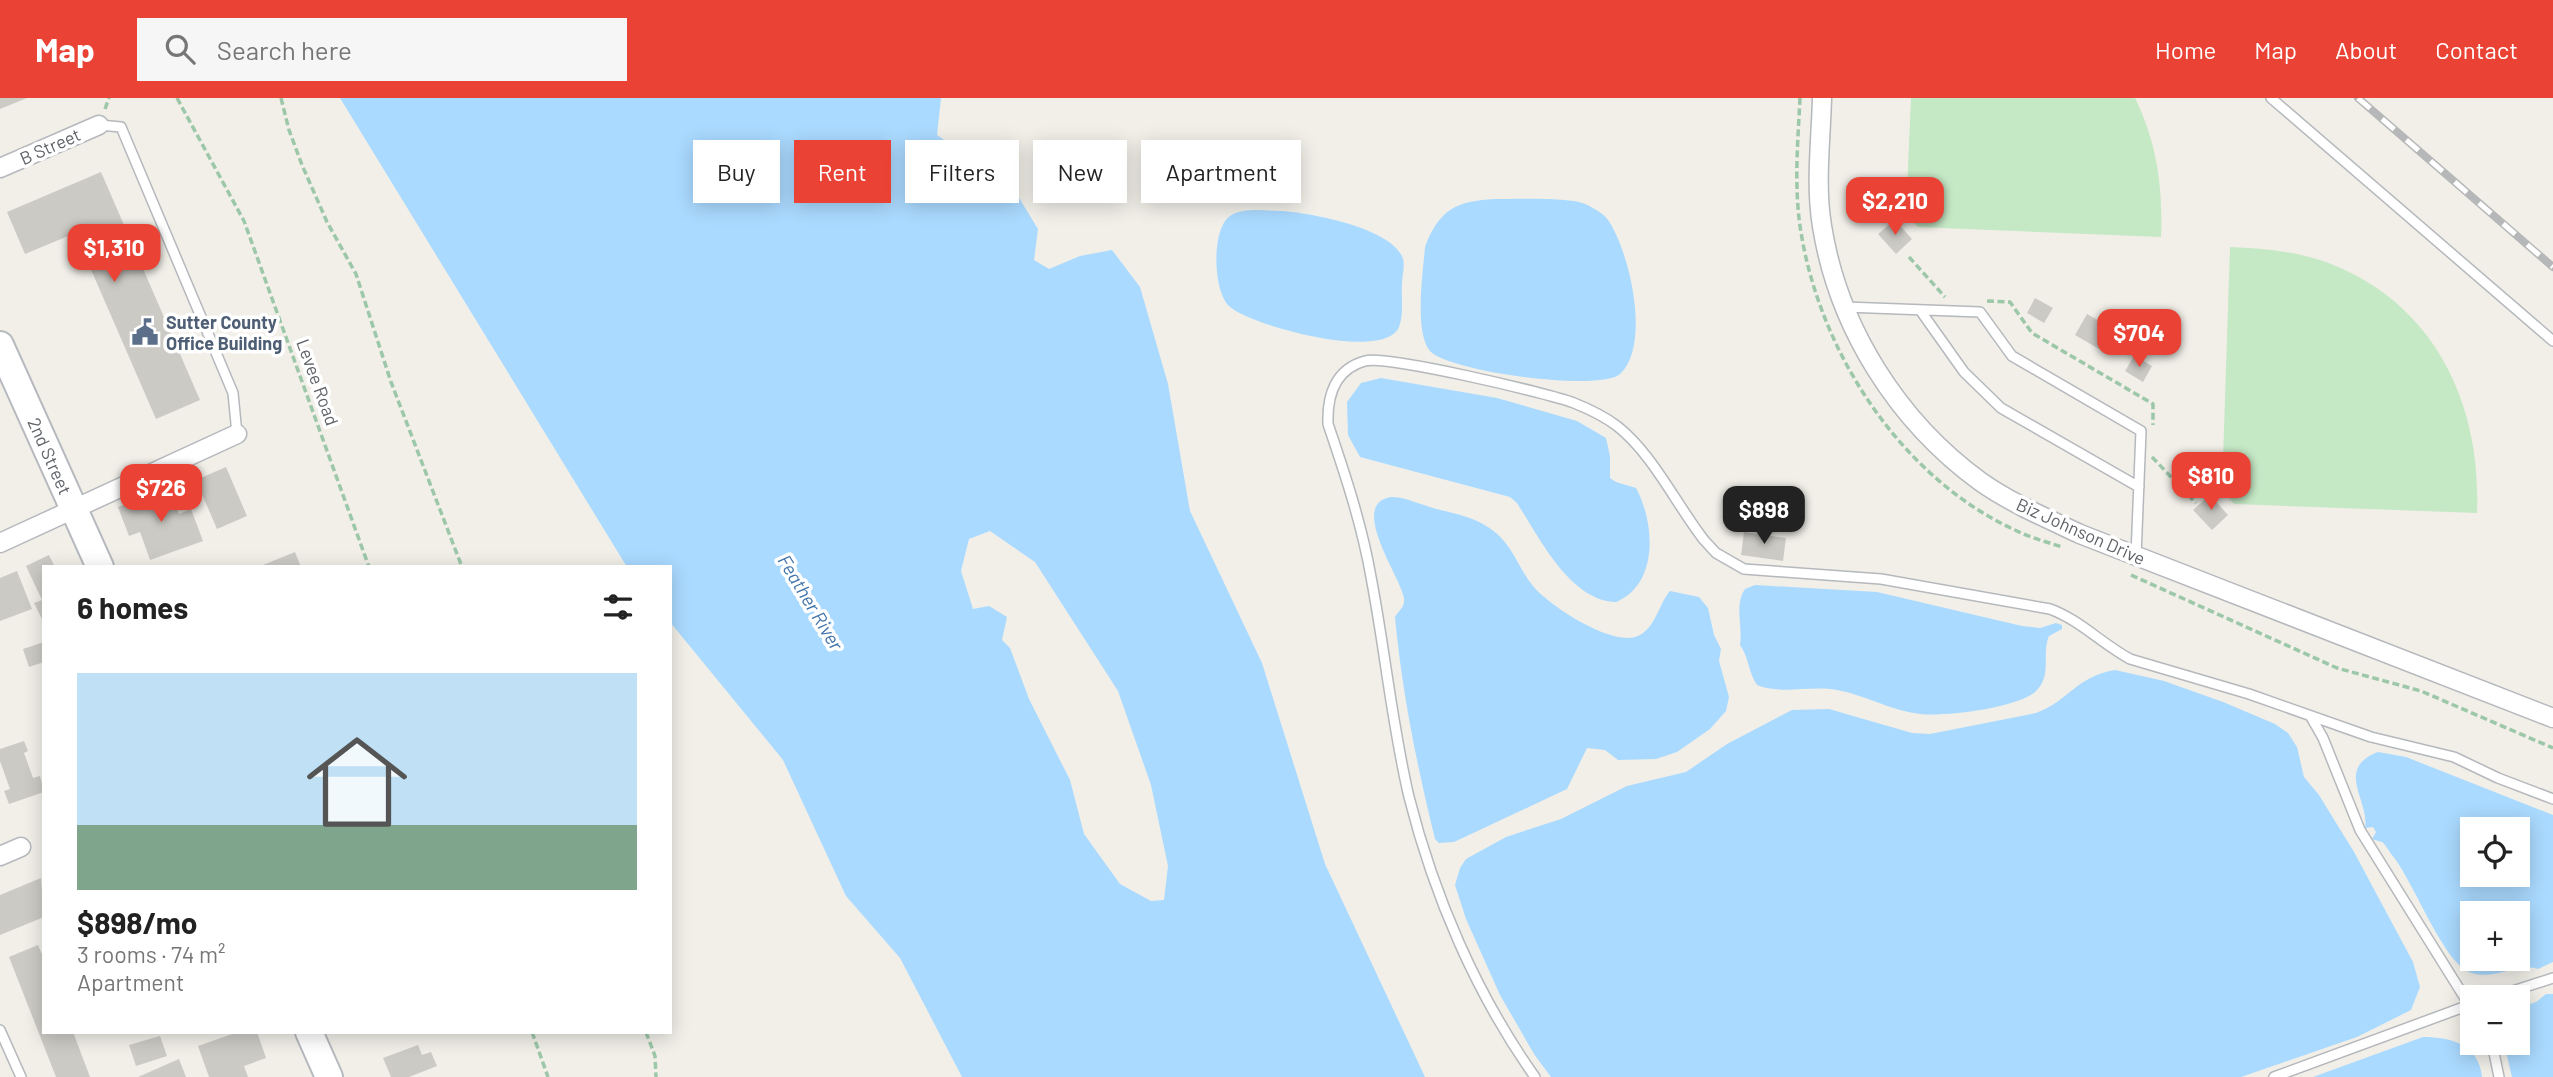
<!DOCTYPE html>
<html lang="en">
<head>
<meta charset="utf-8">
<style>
  :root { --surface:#fff; --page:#f6f6f6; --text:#222; --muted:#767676; --line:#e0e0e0; --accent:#ea4335 }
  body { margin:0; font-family:Barlow,sans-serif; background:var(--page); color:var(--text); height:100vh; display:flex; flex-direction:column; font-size:26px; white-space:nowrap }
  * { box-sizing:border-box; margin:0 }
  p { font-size:23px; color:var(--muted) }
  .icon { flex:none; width:38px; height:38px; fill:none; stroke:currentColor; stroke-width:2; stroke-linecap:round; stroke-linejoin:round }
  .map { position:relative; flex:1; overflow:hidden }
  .sheet { position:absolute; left:42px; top:467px; width:630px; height:469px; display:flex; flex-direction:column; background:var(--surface); border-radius:0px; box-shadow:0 4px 18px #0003 }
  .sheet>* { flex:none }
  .banner { position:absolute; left:693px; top:42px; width:665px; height:63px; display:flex; gap:14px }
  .controls { position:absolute; left:2460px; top:719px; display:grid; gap:14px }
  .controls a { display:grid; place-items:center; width:70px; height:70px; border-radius:0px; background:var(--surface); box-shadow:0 4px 18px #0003; font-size:35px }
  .price { position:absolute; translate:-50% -60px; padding:0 16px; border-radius:14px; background:var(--accent); color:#fff; font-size:23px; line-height:46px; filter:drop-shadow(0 2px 4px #0008) }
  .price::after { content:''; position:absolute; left:50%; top:42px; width:21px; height:16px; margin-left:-10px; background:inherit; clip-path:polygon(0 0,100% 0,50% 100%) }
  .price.on { background:#222; color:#fff }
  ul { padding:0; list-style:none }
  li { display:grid; align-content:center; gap:14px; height:371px; padding:0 35px }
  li+li { border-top:2px solid var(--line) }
  li span { display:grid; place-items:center; height:217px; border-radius:0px; color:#555 }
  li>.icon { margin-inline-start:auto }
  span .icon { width:126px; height:126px; fill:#fffc; stroke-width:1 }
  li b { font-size:30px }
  h2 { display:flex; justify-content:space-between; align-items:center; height:84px; padding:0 35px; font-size:30px }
  .tag { padding:0 24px; border-radius:0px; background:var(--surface); box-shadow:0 4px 18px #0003; font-size:24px; line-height:63px }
  .tag.on { background:var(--accent); color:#fff }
  header { display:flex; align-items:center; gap:42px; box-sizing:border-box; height:98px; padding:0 35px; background:var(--accent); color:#fff }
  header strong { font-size:33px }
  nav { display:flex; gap:38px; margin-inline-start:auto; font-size:24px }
  .search { width:490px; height:63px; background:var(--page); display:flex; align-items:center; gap:18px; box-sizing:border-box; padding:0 24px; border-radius:0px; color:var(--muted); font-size:26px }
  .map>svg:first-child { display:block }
</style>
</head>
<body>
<header>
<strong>Map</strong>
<div class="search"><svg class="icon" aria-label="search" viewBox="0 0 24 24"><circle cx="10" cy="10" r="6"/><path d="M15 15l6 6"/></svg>Search here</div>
<nav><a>Home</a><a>Map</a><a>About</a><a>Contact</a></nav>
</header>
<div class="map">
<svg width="2553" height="979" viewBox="0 0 2553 979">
  <rect width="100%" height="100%" fill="#f1efe8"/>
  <path fill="#c5e8c5" d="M1911,0H2135C2157,45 2163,89 2161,139L1918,129L1906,116Z
    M2230,149C2261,150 2291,153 2320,162C2432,200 2482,303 2477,415L2234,406L2222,392Z"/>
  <path fill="#aadaff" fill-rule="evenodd" d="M340,0H941L937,37L1013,90L1038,131L1034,162L1049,171L1080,158L1112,152L1140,189L1168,286L1190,413L1262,565L1325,766L1425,979H962L900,860L846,798L783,662L670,524V469H627ZM990,433L1035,464L1118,593L1151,687L1168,768L1164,802L1151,803L1120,786L1084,736L1070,682L1029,601L1010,550L1002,542L1007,519L989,508L973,511L961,473L969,441Z
    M1495,101C1515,101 1570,99 1585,106C1594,110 1605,116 1610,125C1630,157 1651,247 1620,276C1601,294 1449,274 1430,253C1414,234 1423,174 1425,149C1439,111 1457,103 1495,101Z
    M1282,113C1311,115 1384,129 1400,155C1407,164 1402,176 1402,186C1401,199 1404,216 1399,229C1385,264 1250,228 1229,208C1213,193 1211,131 1230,118C1243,109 1267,113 1282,113Z
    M1381,280L1497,300L1577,323L1606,340L1610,358V380L1616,384L1636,390C1655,425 1659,486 1616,504C1570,503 1539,439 1517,405L1510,399L1360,359L1348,337L1347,304L1361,285Z
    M1391,399C1404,399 1414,404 1427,408C1451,416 1475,417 1496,435C1513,449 1519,471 1533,488C1548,507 1616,552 1640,537C1656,528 1659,506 1670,493L1699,499L1708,510L1714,537L1721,551L1719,563L1729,599L1726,613L1710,631L1677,654L1656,661L1618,662L1605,652L1587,650L1567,691L1454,744L1439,745L1435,741C1417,668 1402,594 1395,519C1399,512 1405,510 1404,500C1400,478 1348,406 1391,399Z
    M1755,487L1877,494L2022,528L2040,530L2056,525L2062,527V531L2049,538C2041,557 2053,578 2035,594C2017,610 1944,619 1920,616C1892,613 1865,597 1837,592C1811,587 1781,597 1757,587C1748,574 1749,559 1740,547C1743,529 1734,507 1745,491Z
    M2115,572L2164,583L2223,604L2275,626L2288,635L2297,649L2304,679L2319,697L2354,754L2413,864L2420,889L2411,912L2357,939L2241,979H1551L1534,956L1500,897L1466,821L1455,787L1460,770L1466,761L1506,739L1561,721L1627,688L1686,674L1727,646L1792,612L1829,611L1912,635L1930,636L2036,615C2069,603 2075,579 2115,572Z
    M2378,654L2406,659L2553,717V864L2538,871C2515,864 2494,884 2469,874C2442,862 2413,782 2392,757C2389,753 2385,746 2382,744C2378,743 2375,742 2372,741L2376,734L2373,729L2365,730C2370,703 2334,671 2378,654ZM2473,732H2518V777H2473ZM2473,816H2518V861H2473Z
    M2546,896H2553V979H2512L2504,945H2518V910L2536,904Z
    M2423,939C2452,939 2479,947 2482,979H2313Z"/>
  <path fill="#cccac5" d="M0,0H27L0,11Z
    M101,74L200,302L156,321L89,167L99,163L85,131L25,156L7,114Z
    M1895,122L1912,141L1896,156L1878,136Z
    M2035,200L2053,210L2044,225L2027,215Z
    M2087,216L2112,230L2099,251L2075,237Z
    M2134,258L2152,268L2143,284L2125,273Z
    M226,369L247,418L217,431L196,382Z
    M169,390L179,416L191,411L203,443L150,462L140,434L129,438L118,409Z
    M2210,397L2228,417L2212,432L2193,412Z
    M1744,434L1786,440L1783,463L1741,457Z
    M295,454L301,469H258Z
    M49,457L55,469H44V525L34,505L42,502L26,468Z
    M17,473L32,511L0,523V480Z
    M44,544V564L29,569L23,551Z
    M24,643L28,653L24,655L33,680L40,678L44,694L9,706L4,693L10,691L0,663V651Z
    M41,780L44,819L0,837V797Z
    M38,847L44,861V934H73L90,979H56L9,859Z
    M238,934H257L266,960L244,968L248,979H209L198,948Z
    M160,938L167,958L136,968L129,947Z
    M418,947L422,957L431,954L437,968L409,979H391L383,960Z
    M179,961L186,979H138Z"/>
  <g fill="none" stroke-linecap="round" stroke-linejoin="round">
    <defs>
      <path id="service" d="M2271,0L2553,243
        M99,27L121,29L233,295L237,336
        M1845,209L1980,214L2012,258L2141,333L2136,458
        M1920,212L1964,274L2001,310L2139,389
        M2311,619L2323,640L2360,732L2473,913
        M2491,900L2553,880
        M0,932L21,979
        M2492,945L2499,979
        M1535,979C1476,896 1434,798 1409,699C1392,627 1385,552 1371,479C1362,427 1345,376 1328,326C1327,298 1335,271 1365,263C1386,257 1548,295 1574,305C1589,311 1604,318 1617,328C1652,355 1676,406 1704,442L1716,455L1744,471L1881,481L2050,511C2080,522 2102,546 2130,561L2249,596L2371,639L2454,659L2498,680L2553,701
        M2274,979L2472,906"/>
      <path id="minor" d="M1822,0C1821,42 1815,86 1822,128C1838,229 1897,323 1981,384C2011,405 2046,420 2080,436L2553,620
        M0,70L99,27
        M0,445L237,336
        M0,758L21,749"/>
      <path id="secondary" d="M0,247L100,469
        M309,934L329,979"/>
    </defs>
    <use href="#service" stroke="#b5b8bc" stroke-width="12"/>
    <use href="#minor" stroke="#b5b8bc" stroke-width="21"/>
    <use href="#secondary" stroke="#b6babf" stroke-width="30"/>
    <path stroke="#9cc7a9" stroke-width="3.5" stroke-dasharray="7 3.5" stroke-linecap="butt" d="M177,0L244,123L369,469
      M281,0L289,32L302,67L327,124L356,176L391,284L462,469
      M1800,0C1798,42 1794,85 1800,128C1818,252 1900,380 2017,433C2031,440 2047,444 2062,449
      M105,11L109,0
      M1909,159L1945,199
      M1987,203L2010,204L2032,235L2153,306V327
      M2152,359L2196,405
      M2131,477L2337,570L2421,593L2553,650
      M532,934L548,979
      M646,934L655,958L656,979"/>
    <use href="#service" stroke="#fff" stroke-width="9"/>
    <use href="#minor" stroke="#fff" stroke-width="18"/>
    <use href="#secondary" stroke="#fff" stroke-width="26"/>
    <defs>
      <path id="rail" d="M2358,0L2553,169"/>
    </defs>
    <use href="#rail" stroke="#b6b7b8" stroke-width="8"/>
    <use href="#rail" stroke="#fff" stroke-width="5" stroke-dasharray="16" stroke-linecap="butt"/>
  </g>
  <defs>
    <symbol id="civic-bare" viewBox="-9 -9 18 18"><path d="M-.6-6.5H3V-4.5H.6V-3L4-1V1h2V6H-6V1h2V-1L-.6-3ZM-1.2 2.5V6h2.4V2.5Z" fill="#5c6f8a" stroke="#fff" stroke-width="2.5" paint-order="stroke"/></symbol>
  </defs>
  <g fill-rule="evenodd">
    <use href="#civic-bare" x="126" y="215" width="38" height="38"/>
  </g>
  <g text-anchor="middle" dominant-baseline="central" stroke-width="7" stroke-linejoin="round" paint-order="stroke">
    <g font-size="18" fill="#5f6368" stroke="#fff">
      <text transform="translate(50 48) rotate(-24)">B Street</text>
      <text transform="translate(318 284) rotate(70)">Levee Road</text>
      <text transform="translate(50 358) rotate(66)">2nd Street</text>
      <text transform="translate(2081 433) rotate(24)">Biz Johnson Drive</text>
    </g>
    <g font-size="18" font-weight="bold" fill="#4e5e75" stroke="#fff" text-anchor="start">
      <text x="166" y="224">Sutter County<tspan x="166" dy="21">Office Building</tspan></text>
    </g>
    <g font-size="19" font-style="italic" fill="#4174aa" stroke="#fff">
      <text transform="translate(811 504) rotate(59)">Feather River</text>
    </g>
  </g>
</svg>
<div class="controls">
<a><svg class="icon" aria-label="locate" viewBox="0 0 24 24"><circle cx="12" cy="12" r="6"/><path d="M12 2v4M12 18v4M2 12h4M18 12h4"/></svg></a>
<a>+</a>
<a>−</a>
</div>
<b class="price" style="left:1895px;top:139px">$2,210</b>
<b class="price" style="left:114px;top:186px">$1,310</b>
<b class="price" style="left:2139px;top:271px">$704</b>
<b class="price" style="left:2211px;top:414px">$810</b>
<b class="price" style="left:161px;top:426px">$726</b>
<b class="price on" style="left:1764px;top:448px">$898</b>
<div class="banner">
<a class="tag">Buy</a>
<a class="tag on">Rent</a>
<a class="tag">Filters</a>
<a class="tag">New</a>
<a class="tag">Apartment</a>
</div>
<section class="sheet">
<h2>6 homes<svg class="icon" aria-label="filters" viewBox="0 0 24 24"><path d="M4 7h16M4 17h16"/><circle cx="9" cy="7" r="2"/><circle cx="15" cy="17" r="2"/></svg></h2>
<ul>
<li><span style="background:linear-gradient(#bfe0f5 70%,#7fa58c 0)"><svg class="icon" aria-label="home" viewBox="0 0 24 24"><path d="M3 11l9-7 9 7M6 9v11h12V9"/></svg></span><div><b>$898/mo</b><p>3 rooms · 74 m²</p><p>Apartment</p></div></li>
</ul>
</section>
</div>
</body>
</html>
